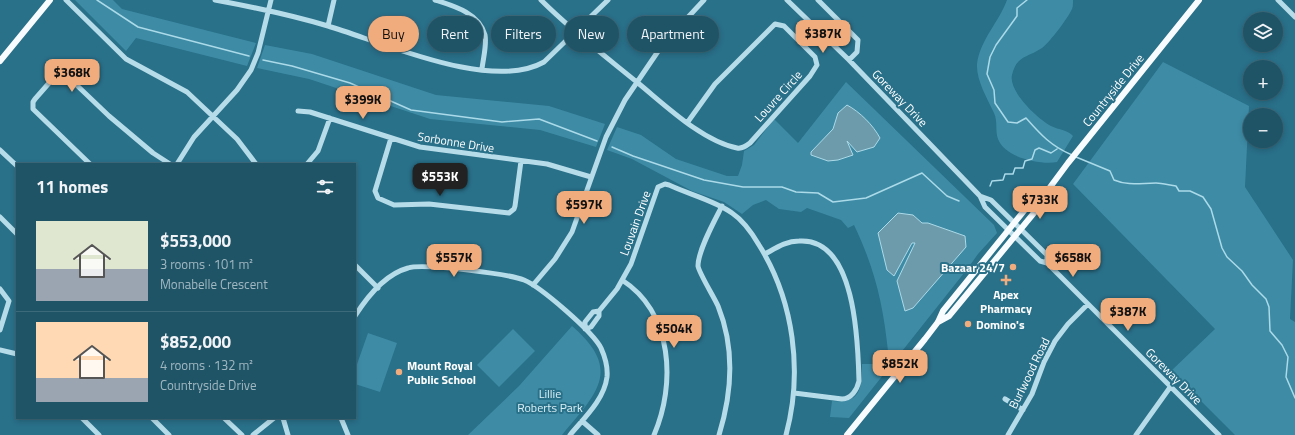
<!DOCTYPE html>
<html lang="en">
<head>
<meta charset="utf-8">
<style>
  :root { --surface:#1f5467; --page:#275a6d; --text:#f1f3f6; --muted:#a1b7c0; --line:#3c6a7b; --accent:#f0ac7d }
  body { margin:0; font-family:"Titillium Web",sans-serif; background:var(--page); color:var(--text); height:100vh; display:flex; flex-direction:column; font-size:15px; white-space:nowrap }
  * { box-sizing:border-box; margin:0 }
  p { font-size:13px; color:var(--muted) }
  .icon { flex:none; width:22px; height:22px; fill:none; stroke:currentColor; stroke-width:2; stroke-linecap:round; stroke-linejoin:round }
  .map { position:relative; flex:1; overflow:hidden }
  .drawer { position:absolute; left:16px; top:163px; width:340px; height:256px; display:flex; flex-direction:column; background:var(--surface); border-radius:0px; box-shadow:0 2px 6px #0003,0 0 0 1px var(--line) }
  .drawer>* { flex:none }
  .hud { position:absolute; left:368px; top:16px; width:380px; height:36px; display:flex; gap:8px }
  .fabs { position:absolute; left:1243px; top:12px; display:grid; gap:8px }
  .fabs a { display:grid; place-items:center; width:40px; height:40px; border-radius:50%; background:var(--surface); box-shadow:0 2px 6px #0003,0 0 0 1px var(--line); font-size:20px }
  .price { position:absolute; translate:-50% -34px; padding:0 9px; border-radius:8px; background:var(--accent); color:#111; font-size:13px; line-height:26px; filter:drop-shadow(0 1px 2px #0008) }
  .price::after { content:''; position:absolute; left:50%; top:24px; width:12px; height:9px; margin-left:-6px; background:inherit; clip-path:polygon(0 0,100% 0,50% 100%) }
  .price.active { background:#222; color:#fff }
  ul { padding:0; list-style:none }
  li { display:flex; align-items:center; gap:12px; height:100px; padding:0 20px }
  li+li { border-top:1px solid var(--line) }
  li span { display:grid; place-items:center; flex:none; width:112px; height:80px; border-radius:0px; color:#555 }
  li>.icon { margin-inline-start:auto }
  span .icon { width:48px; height:48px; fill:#fffc; stroke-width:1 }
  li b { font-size:17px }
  h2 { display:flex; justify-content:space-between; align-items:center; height:48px; padding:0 20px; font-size:17px }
  .pill { padding:0 14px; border-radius:18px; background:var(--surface); box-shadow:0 2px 6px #0003,0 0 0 1px var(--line); font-size:14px; line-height:36px }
  .pill.active { background:var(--accent); color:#111 }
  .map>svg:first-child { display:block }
</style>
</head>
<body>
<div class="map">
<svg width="1295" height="435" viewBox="0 0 1295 435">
  <rect width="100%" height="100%" fill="#297089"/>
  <path fill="#3e8ba5" d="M75,0H113L122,9L256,43L247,66L136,38L126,51Z
    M1007,0H1073C1073,3 1073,7 1072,9C1068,18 1050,42 1042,48C1027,58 1017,55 1012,75C1008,91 1038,119 1051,126C1059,130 1068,130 1073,136L1057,162C1041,165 1005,158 998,139C995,131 998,122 994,113C987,98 976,80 977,64C980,40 999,22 1007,0Z
    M265,45L312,54L436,95L549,106L605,124L596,147L540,130L430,119L309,79L257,68Z
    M1163,62L1249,106L1245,187L1293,260L1290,319L1295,322V435H1235L1171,371L1215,329L1073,184Z
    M846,82L994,225L997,233L978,254L968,268L849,418L830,417L832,401C861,404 862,388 862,364H878L888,351C883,304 875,269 854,225L848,228L841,220L807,208L801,212L779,209L766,200L753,205L742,214L724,202L692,191L632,159L607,150L617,127L641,135L676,159L727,176H738L742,165L744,151L754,145L774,119L798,143Z
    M572,326C623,370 597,393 562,435H468L519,386Z
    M513,329L535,351L499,387L477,365Z
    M368,333L397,343L380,392L355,384V370Z"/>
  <path fill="#6d9bab" stroke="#abdae9" d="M847,105C860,112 873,125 880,138L874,147L857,152L847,141L853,155L838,160L828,161L811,155V152L833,129L838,113Z
    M898,213L913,215L922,223H928L965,236L966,247L913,308L905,311L897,281L915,243H912L894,276L887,270L878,233Z"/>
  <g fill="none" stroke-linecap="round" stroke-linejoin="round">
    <path stroke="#abdae9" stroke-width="1.5" d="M97,0L138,27L249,56
      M1027,0L1017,8V16L996,45L990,57L987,74L994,90L995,103L1008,122L1017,123L1026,118C1041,135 1051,146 1072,155
      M263,60L292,66L350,83L411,110L502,122L539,119L597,141
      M612,147L633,156L704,180L743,187H782L796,192L818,193L833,202L866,198L922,173L947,196L959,201
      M1076,157L1110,171L1114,180C1128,186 1141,183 1156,183C1162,183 1169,185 1176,186L1179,191H1190L1203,197L1211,209L1222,248L1227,257L1242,271L1252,285L1266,299L1269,307L1270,331L1282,345L1288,357L1286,377L1295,398
      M990,186L992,181L1003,180L1005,174H1013L1015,168H1023L1025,161L1032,159L1035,150L1039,148L1051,153L1057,149"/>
    <path stroke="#b6dce9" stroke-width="5" d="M66,0L126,59L187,92L237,139L256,164
      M215,0C253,7 291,15 328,26C382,42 491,92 544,62L608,0
      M435,0C454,6 479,13 485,35C487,45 483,59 482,69
      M541,0C572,31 605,56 638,83C665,105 702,141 737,148C742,149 746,146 750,143L810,76L817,65L815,57L784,26L775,24L715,84L687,123
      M787,0L849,60L980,196L985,207L1040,261L1047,263L1219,435
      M818,0L858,40L857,52L849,60
      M1278,0L1295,17
      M328,26L334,0
      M298,111L310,112L420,147L547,164L591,177
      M391,138L375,191L378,198L394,205L429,204L509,213L514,209L515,206L521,161
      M0,150L17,166
      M90,164L33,109V102L35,99L57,74H65L109,116L153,153L170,164
      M177,164L194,137L237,90L251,70L258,53L271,0
      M307,164L318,151L330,118
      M980,196L991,200L1047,255V263
      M0,217L17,234
      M765,254C776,248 786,241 799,241C856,237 858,343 859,381C857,390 851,399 842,399L794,393
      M355,265L378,288
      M622,280C673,313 676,384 654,435
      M533,285L555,259L572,232L606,137L625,100L663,44L704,0
      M0,289L9,301L0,330
      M599,311V316L591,327L585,329V322L593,312L599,311L617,289L631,264L658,187L665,184L669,185C688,194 716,201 732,213C744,221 752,233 759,245C794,301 803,372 786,435
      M355,316C367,297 386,274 408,268C423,263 509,274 524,280C541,287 593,332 601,348C605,357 608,367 607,377C604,400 584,418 570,435
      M0,350L17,354
      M1005,399L1023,410
      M82,418L99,435
      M152,418L169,435
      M224,418L242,435
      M283,418L288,435
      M341,418L348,435
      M582,421L598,435
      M253,435L274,418
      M719,435C732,393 735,348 718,306C714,297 699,273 698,266C698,250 715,220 722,206
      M1008,435L1032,394L1044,362L1055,341L1068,324L1088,304
      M1136,435L1171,386"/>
    <path stroke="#f9fcfe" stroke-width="6" d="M0,61L50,0
      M938,322L949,316L1043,202L1045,194L1068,163L1199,0
      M847,435L925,339L938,322L943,311L1036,196L1045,194"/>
  </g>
  <g fill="#f0ac7d" stroke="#297089" stroke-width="1.5">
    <circle cx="1013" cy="267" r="4"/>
    <path d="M1004 274h4v4h4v4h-4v4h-4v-4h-4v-4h4z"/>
    <circle cx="968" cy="324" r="4"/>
    <circle cx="399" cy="372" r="4"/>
  </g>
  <g text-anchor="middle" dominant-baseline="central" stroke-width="4" stroke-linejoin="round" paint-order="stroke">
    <g font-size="12" fill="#fff" stroke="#297089">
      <text transform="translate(1113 90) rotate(-51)">Countryside Drive</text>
      <text transform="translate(778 96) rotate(-48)">Louvre Circle</text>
      <text transform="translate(900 98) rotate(46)">Goreway Drive</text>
      <text transform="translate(456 142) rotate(9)">Sorbonne Drive</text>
      <text transform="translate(635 223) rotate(-70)">Louvain Drive</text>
      <text transform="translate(1029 373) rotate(-64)">Burlwood Road</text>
      <text transform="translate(1174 376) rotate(45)">Goreway Drive</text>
    </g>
    <g font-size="12" font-weight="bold" fill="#fff" stroke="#297089" text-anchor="start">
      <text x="1005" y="267" text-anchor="end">Bazaar 24/7</text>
      <text x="1006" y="294" text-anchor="middle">Apex<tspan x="1006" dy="14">Pharmacy</tspan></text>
      <text x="976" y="324">Domino's</text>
      <text x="407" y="365">Mount Royal<tspan x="407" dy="14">Public School</tspan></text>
    </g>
    <g font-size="12" fill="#daf0f7" stroke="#297089">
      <text x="550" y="393">Lillie<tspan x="550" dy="14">Roberts Park</tspan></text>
    </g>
  </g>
</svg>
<div class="fabs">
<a><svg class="icon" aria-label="layers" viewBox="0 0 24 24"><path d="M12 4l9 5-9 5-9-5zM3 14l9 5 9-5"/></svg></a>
<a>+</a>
<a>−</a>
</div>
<b class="price" style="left:823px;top:54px">$387K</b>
<b class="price" style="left:72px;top:93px">$368K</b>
<b class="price" style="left:363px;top:120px">$399K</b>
<b class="price active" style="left:440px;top:197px">$553K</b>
<b class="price" style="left:1040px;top:220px">$733K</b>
<b class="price" style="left:584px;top:225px">$597K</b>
<b class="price" style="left:454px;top:278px">$557K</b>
<b class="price" style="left:1073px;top:278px">$658K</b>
<b class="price" style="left:1128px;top:332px">$387K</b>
<b class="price" style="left:674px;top:349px">$504K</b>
<b class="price" style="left:900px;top:384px">$852K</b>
<div class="hud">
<a class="pill active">Buy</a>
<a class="pill">Rent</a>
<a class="pill">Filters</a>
<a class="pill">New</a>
<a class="pill">Apartment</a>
</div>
<section class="drawer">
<h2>11 homes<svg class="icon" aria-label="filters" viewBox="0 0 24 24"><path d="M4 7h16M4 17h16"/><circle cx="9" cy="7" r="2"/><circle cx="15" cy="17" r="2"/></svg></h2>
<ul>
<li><span style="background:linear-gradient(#dfe7d0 60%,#9aa5b1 0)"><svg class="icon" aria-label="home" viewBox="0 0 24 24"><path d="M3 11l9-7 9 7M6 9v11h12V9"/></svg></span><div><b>$553,000</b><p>3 rooms · 101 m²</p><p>Monabelle Crescent</p></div></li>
<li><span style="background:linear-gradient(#ffd9b3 70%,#9aa5b1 0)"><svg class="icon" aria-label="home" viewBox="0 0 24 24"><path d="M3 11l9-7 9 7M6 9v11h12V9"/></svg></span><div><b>$852,000</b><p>4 rooms · 132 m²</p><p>Countryside Drive</p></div></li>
</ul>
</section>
</div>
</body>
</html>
